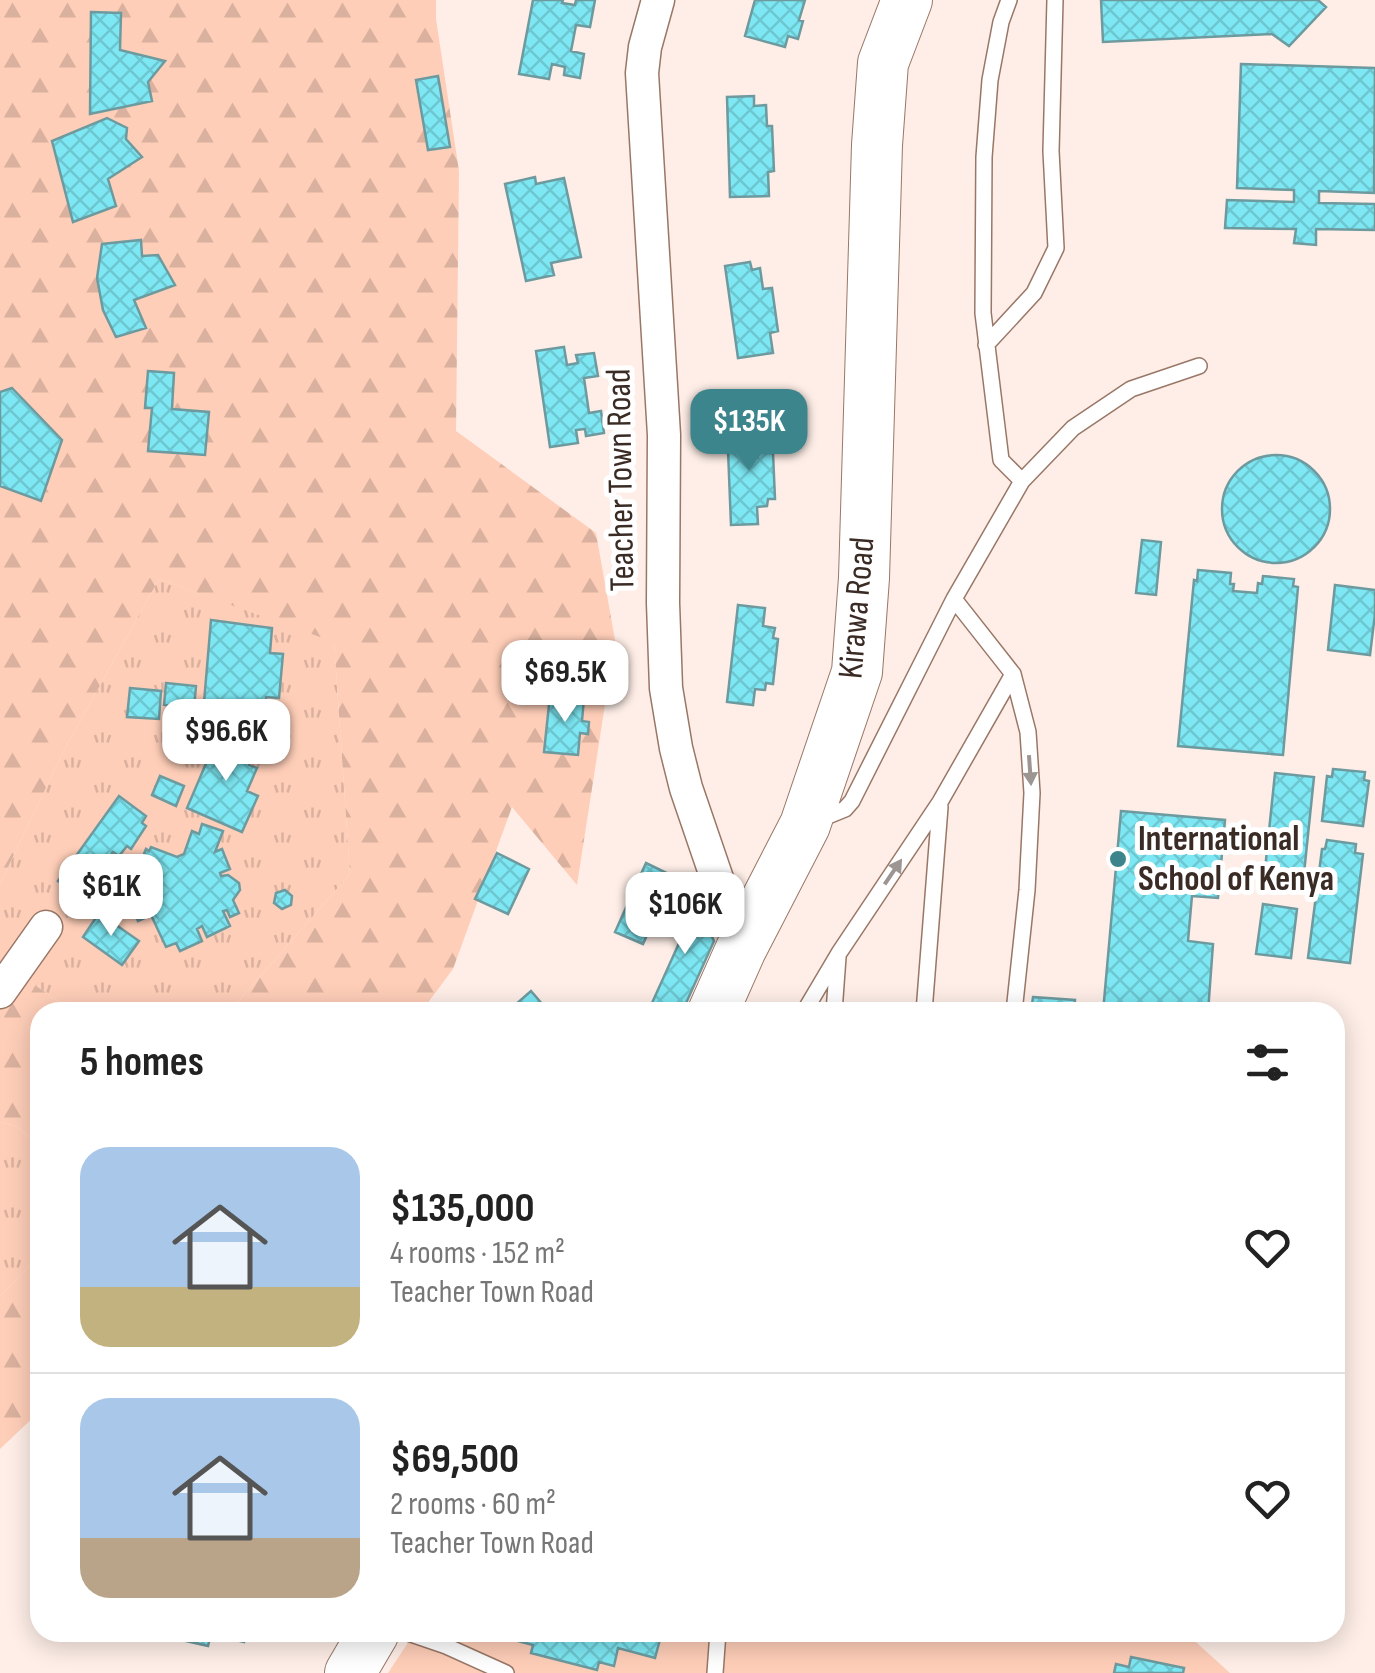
<!DOCTYPE html>
<html lang="en">
<head>
<meta charset="utf-8">
<style>
  :root { --surface:#fff; --page:#f2f2f2; --text:#222; --muted:#767676; --line:#e0e0e0; --accent:#3d858c }
  body { margin:0; font-family:"Sofia Sans Condensed",sans-serif; background:var(--page); color:var(--text); height:100vh; display:flex; flex-direction:column; font-size:38px; white-space:nowrap }
  * { box-sizing:border-box; margin:0 }
  p { font-size:32px; color:var(--muted) }
  .icon { flex:none; width:55px; height:55px; fill:none; stroke:currentColor; stroke-width:2; stroke-linecap:round; stroke-linejoin:round }
  .map { position:relative; flex:1; overflow:hidden }
  .sheet { position:absolute; left:30px; top:1002px; width:1315px; height:640px; display:flex; flex-direction:column; background:var(--surface); border-radius:30px; box-shadow:0 5px 25px #0003 }
  .sheet>* { flex:none }
  .price { position:absolute; translate:-50% -85px; padding:0 22px; border-radius:20px; background:#fff; color:#222; font-size:32px; line-height:65px; filter:drop-shadow(0 2px 5px #0008) }
  .price::after { content:''; position:absolute; left:50%; top:60px; width:30px; height:22px; margin-left:-15px; background:inherit; clip-path:polygon(0 0,100% 0,50% 100%) }
  .price.on { background:var(--accent); color:#fff }
  ul { padding:0; list-style:none }
  li { display:flex; align-items:center; gap:30px; height:250px; padding:0 50px }
  li+li { border-top:2px solid var(--line) }
  li span { display:grid; place-items:center; flex:none; width:280px; height:200px; border-radius:30px; color:#555 }
  li>.icon { margin-inline-start:auto }
  span .icon { width:120px; height:120px; fill:#fffc; stroke-width:1 }
  li b { font-size:42px }
  h2 { display:flex; justify-content:space-between; align-items:center; height:120px; padding:0 50px; font-size:42px }
  .map>svg:first-child { display:block }
</style>
</head>
<body>
<div class="map">
<svg width="1375" height="1673" viewBox="0 0 1375 1673">
  <defs>
    <pattern id="grass-tufts" width="24" height="20" patternUnits="userSpaceOnUse" patternTransform="scale(2.5)"><rect width="24" height="20" fill="#feceb8"/><path d="M3 7l-1-3M5 7V3M7 7l1-3M15 17l-1-3M17 17v-4M19 17l1-3" fill="none" stroke="#dab19e"/></pattern>
    <pattern id="forest-firs" width="22" height="20" patternUnits="userSpaceOnUse" patternTransform="scale(2.5)"><rect width="22" height="20" fill="#feceb8"/><path d="M5 1l3.5 6h-7zM16 11l3.5 6h-7z" fill="#dab19e"/></pattern>
    <pattern id="building-cross-hatch" width="8" height="8" patternUnits="userSpaceOnUse" patternTransform="scale(2.5)"><rect width="8" height="8" fill="#7de8f3"/><path d="M0 0l8 8M0 8l8-8" fill="none" stroke="#6dc7d0"/></pattern>
  </defs>
  <rect width="100%" height="100%" fill="#feeee7"/>
  <path fill="url(#grass-tufts)" d="M159,579L334,641L350,874L229,1012H74L0,961V884L62,754Z
    M0,1122L18,1127L40,1147V1255L0,1296Z"/>
  <path fill="url(#forest-firs)" d="M0,0H436V19L459,171L456,431L596,533L615,640L577,885L512,807L453,969L421,1012H229L350,874L334,642L159,579L62,754L0,884Z
    M0,961L74,1012H40V1147L18,1127L0,1122Z
    M40,1255V1411L0,1449V1296Z"/>
  <path fill="#feceb8" d="M415,1632L1186,1633L1230,1673H388Z"/>
  <path fill="url(#building-cross-hatch)" stroke="#6d9a9f" stroke-width="2.5" d="M533,0H563L562,3L575,5L576,0H595L590,27L576,25L571,51L584,54L580,78L564,75L565,67L552,64L549,79L519,74Z
    M755,0H805L799,20L803,21L798,39L788,36L785,47L745,36Z
    M1101,0H1318L1326,7L1289,46L1272,34L1103,42Z
    M91,12L121,13L120,50L165,61L148,82L152,101L90,114Z
    M1241,64L1375,68L1374,193L1319,191V203L1375,204V230L1316,229V245L1294,243L1296,229L1225,228L1227,200L1294,202V190L1237,188Z
    M438,76L450,147L428,150L416,80Z
    M754,96V106L766,105L767,126H772L774,171L768,172L769,196L730,197L727,97Z
    M107,118L127,128L126,139L142,157L108,179L116,206L73,222L52,141Z
    M535,177L536,184L564,178L581,257L551,263L554,275L526,281L505,184Z
    M141,240L142,256L158,255L175,285L134,300L146,328L116,337L103,310L97,278L102,244Z
    M750,262L752,270L760,268L763,289L772,288L778,331L770,333L773,353L738,358L725,266Z
    M564,347L567,365L578,363L576,355L594,353L598,376L584,378L589,413L601,411L604,433L586,436L585,429L576,430L578,443L550,447L536,351Z
    M148,371L174,373L172,409L209,412L205,455L148,451L152,408H145Z
    M12,388L62,440L41,501L0,486V392Z
    M755,424L756,443L767,442L768,453H773L775,499H768L767,506L757,507L758,524L731,525L727,425Z
    M1222 509a54 54 0 1 1 108 0a54 54 0 1 1-108 0Z
    M1142,540L1161,542L1156,595L1136,593Z
    M1198,570L1231,573L1230,584H1234L1233,591L1257,593L1258,583L1262,584L1263,576L1294,579L1293,586L1298,587L1283,755L1178,746L1194,580L1197,581Z
    M1335,585L1375,590V614L1370,655L1328,650Z
    M738,605L765,608L763,626L775,628L773,638L778,639L773,684L766,683L765,690L755,689L753,705L727,702Z
    M211,620L272,628L270,653L283,654L279,698L266,697L264,719L203,714Z
    M166,683L196,686L194,708L164,705Z
    M130,688L161,691L159,719L127,717Z
    M550,695L584,698L582,721L589,722L588,734L580,733L578,755L544,752Z
    M219,733L256,749L249,765L257,768L247,791L258,796L242,832L187,808Z
    M1333,769L1365,772L1364,780L1369,781L1363,826L1322,821L1327,776L1332,777Z
    M1275,773L1314,777L1302,893L1263,889Z
    M160,776L184,786L176,806L152,795Z
    M119,796L146,816L142,823L146,826L131,849L127,846L119,856L113,852L80,897L58,881Z
    M1121,811L1225,820L1218,898L1192,896L1188,941L1213,944L1208,1012H1103Z
    M202,824L223,831L215,852L222,849L230,869L220,873L221,876L228,875L239,883L240,890L233,900L239,913L230,917L227,910L223,911L230,926L207,937L202,926L197,929L202,941L180,951L176,943L166,947L151,915L138,921L127,898L140,892L133,878L137,877L135,876L146,849L149,851L151,847L177,857L184,854L192,831L199,834Z
    M1327,840L1356,844L1355,853L1363,854L1350,963L1308,958L1322,849H1325Z
    M497,853L529,869L508,914L475,899Z
    M646,863L673,876L643,944L615,932Z
    M285,890L292,896L291,905L282,909L274,903L276,893Z
    M693,896L714,941L682,1012H673L652,1003L680,941L668,916L683,910L679,902Z
    M1263,904L1297,909L1291,958L1256,954Z
    M99,913L139,941L122,965L83,937Z
    M531,991L549,1012H507Z
    M1033,997L1075,1000L1074,1012H1031Z
    M188,1632H247L244,1642L211,1634L208,1646L186,1641Z
    M520,1632H662L655,1658L618,1648L614,1666L599,1662L597,1670L531,1653L533,1645L518,1641Z
    M1131,1657L1184,1668L1183,1673H1114L1116,1664L1129,1667Z"/>
  <g fill="none" stroke-linecap="round" stroke-linejoin="round">
    <defs>
      <path id="lane" d="M1009,0L1001,22L990,80L984,157L983,313L1001,460L1022,481
        M986,345L1034,293L1056,248L1051,151L1055,0
        M818,820L845,809L852,801L954,599
        M804,1012L839,953L940,802L1013,674
        M834,1012L838,957
        M924,1012L940,807
        M1014,1012L1027,890L1032,793L1028,732L1013,674L954,599L1022,481L1073,428L1131,389L1199,366
        M405,1632L446,1646L506,1673
        M715,1673L718,1632"/>
      <path id="street" d="M658,0L645,47L642,73L664,435L663,603L666,688L676,748L686,788L741,949
        M0,992L46,927"/>
      <path id="primary" d="M713,1012L741,949L805,825L857,672L864,578L877,145L883,63L907,0
        M350,1673L374,1632"/>
    </defs>
    <use href="#lane" stroke="#997767" stroke-width="18"/>
    <use href="#street" stroke="#997767" stroke-width="35"/>
    <use href="#primary" stroke="#997767" stroke-width="52"/>
    <use href="#lane" stroke="#fff" stroke-width="15"/>
    <use href="#street" stroke="#fff" stroke-width="32"/>
    <use href="#primary" stroke="#fff" stroke-width="50"/>
  </g>
  <defs><path id="oneway-solid" d="M-6-.8H1V-3.2L6.5 0L1 3.2V.8H-6Z" transform="scale(2.5)"/></defs>
  <g fill="#9c9592">
    <use href="#oneway-solid" transform="translate(1030 770) rotate(86)"/>
    <use href="#oneway-solid" transform="translate(893 872) rotate(-56)"/>
  </g>
  <circle fill="#3d858c" stroke="#fff" stroke-width="4" cx="1118" cy="859" r="10"/>
  <g text-anchor="middle" dominant-baseline="central" stroke-width="10" stroke-linejoin="round" paint-order="stroke">
    <g font-size="35" fill="#3a2b25" stroke="#fff">
      <text transform="translate(621 480) rotate(-91)">Teacher Town Road</text>
      <text transform="translate(857 608) rotate(-85)">Kirawa Road</text>
    </g>
    <g font-size="35" font-weight="bold" fill="#3a2b25" stroke="#fff" text-anchor="start">
      <text x="1138" y="839">International<tspan x="1138" dy="40">School of Kenya</tspan></text>
    </g>
  </g>
</svg>
<b class="price on" style="left:749px;top:474px">$135K</b>
<b class="price" style="left:565px;top:725px">$69.5K</b>
<b class="price" style="left:226px;top:784px">$96.6K</b>
<b class="price" style="left:111px;top:939px">$61K</b>
<b class="price" style="left:685px;top:957px">$106K</b>
<section class="sheet">
<h2>5 homes<svg class="icon" aria-label="filters" viewBox="0 0 24 24"><path d="M4 7h16M4 17h16"/><circle cx="9" cy="7" r="2"/><circle cx="15" cy="17" r="2"/></svg></h2>
<ul>
<li><span style="background:linear-gradient(#a9c7e8 70%,#c2b280 0)"><svg class="icon" aria-label="home" viewBox="0 0 24 24"><path d="M3 11l9-7 9 7M6 9v11h12V9"/></svg></span><div><b>$135,000</b><p>4 rooms · 152 m²</p><p>Teacher Town Road</p></div><svg class="icon" aria-label="heart" viewBox="0 0 24 24"><path d="M12 20l-8-8c-3-5 5-10 8-4 3-6 11-1 8 4z"/></svg></li>
<li><span style="background:linear-gradient(#a9c7e8 70%,#b9a48a 0)"><svg class="icon" aria-label="home" viewBox="0 0 24 24"><path d="M3 11l9-7 9 7M6 9v11h12V9"/></svg></span><div><b>$69,500</b><p>2 rooms · 60 m²</p><p>Teacher Town Road</p></div><svg class="icon" aria-label="heart" viewBox="0 0 24 24"><path d="M12 20l-8-8c-3-5 5-10 8-4 3-6 11-1 8 4z"/></svg></li>
</ul>
</section>
</div>
</body>
</html>
